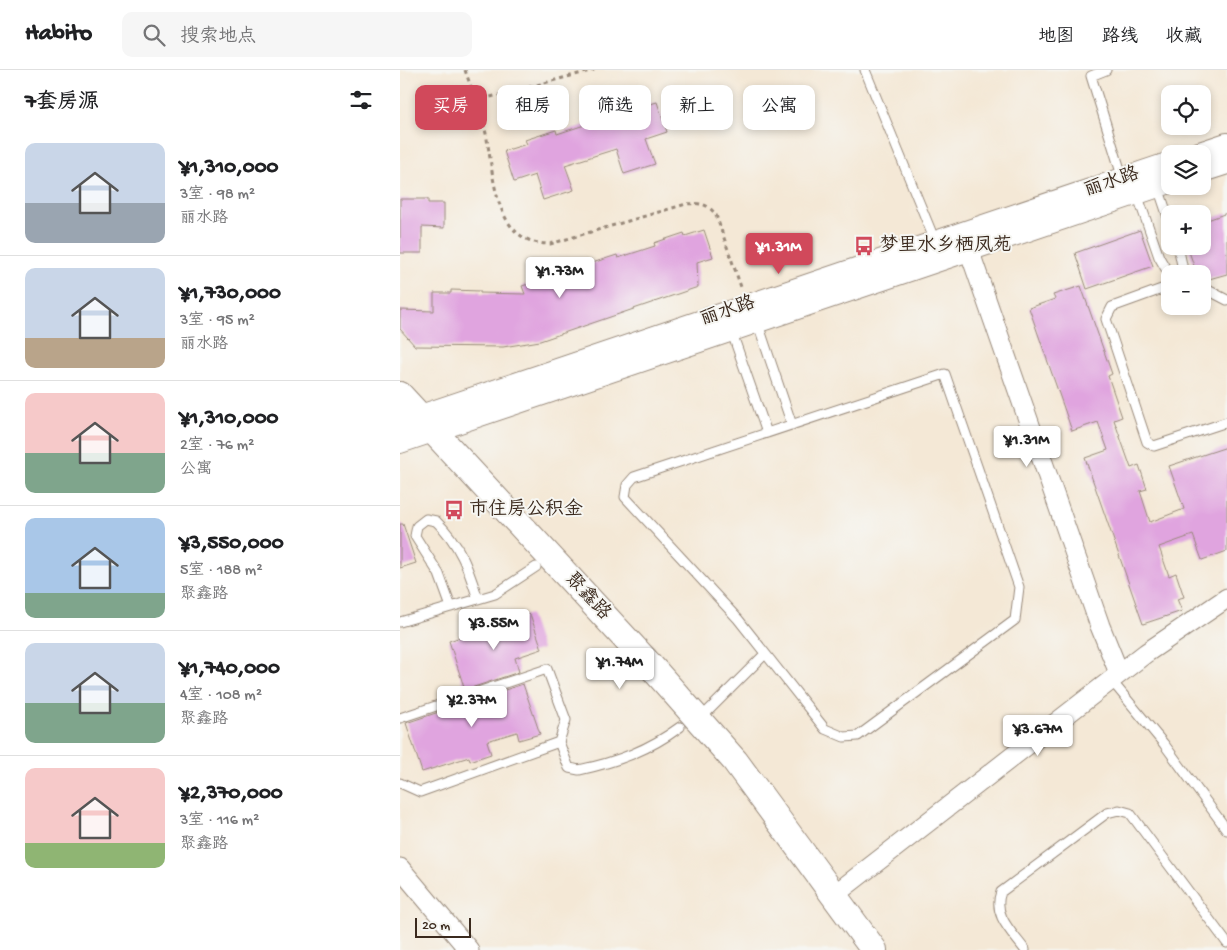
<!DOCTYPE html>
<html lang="zh">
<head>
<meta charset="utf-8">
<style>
  :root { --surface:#fff; --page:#f6f6f6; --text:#202124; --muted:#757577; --line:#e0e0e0; --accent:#d1495b }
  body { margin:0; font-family:"Gochi Hand","LXGW WenKai TC",sans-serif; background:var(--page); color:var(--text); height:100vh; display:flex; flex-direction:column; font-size:19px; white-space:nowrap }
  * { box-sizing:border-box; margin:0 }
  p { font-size:16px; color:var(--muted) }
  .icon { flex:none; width:28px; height:28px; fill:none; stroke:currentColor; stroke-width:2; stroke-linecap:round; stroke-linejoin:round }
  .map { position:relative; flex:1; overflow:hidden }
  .details { display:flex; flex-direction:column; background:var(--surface); width:400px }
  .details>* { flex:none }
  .top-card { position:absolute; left:15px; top:15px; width:475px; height:45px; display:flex; gap:10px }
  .fabs { position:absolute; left:761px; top:15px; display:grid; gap:10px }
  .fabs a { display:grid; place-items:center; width:50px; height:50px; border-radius:10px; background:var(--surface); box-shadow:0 2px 8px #0003; font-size:25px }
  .scale { position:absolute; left:15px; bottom:12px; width:56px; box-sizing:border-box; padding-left:5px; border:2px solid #3b2a1e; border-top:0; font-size:14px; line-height:18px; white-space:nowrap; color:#3b2a1e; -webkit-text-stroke:4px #f6f6f2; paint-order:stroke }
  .price { position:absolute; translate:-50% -42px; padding:0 11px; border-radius:5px; background:#fff; color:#222; font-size:16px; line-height:32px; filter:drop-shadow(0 1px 2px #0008) }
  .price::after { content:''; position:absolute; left:50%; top:30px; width:15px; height:11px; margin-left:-8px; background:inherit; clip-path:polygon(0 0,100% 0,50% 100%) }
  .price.current { background:var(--accent); color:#fff }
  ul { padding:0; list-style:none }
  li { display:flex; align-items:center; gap:15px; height:125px; padding:0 25px }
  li+li { border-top:1px solid var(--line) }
  li span { display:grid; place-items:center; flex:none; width:140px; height:100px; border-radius:10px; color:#555 }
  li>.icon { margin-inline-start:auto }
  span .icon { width:60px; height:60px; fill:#fffc; stroke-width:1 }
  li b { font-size:21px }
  h2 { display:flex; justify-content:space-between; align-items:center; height:60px; padding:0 25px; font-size:21px }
  .pill { padding:0 18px; border-radius:10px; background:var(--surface); box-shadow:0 2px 8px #0003; font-size:18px; line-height:45px }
  .pill.current { background:var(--accent); color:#fff }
  header { display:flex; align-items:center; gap:30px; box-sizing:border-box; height:70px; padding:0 25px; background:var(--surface); border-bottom:1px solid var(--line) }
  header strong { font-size:24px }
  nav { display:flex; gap:28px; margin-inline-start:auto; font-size:18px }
  .search { width:350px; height:45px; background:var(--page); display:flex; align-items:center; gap:12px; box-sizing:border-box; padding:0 18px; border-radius:10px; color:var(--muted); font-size:19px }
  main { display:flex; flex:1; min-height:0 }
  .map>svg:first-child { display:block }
</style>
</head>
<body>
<header>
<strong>Habito</strong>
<div class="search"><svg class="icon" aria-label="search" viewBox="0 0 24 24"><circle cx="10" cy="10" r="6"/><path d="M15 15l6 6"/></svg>搜索地点</div>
<nav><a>地图</a><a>路线</a><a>收藏</a></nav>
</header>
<main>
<section class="details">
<h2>7套房源<svg class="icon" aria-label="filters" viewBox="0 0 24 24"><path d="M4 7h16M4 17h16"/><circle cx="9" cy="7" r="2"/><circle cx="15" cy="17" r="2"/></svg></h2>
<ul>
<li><span style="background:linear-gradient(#c9d6e8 60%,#9aa5b1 0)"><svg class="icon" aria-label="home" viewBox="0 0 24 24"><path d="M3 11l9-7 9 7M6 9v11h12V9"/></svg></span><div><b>¥1,310,000</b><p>3室 · 98 m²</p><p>丽水路</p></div></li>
<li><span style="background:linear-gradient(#c9d6e8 70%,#b9a48a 0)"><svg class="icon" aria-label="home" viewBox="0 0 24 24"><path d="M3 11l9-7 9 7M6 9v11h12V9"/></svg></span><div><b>¥1,730,000</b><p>3室 · 95 m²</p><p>丽水路</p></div></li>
<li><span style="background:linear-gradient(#f6c9c9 60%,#7fa58c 0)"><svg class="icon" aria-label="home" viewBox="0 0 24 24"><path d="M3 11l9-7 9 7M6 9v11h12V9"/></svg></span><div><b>¥1,310,000</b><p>2室 · 76 m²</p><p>公寓</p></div></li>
<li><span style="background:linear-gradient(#a9c7e8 75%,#7fa58c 0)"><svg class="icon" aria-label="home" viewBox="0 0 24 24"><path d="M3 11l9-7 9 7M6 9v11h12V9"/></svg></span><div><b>¥3,550,000</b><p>5室 · 188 m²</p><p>聚鑫路</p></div></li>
<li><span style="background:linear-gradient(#c9d6e8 60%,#7fa58c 0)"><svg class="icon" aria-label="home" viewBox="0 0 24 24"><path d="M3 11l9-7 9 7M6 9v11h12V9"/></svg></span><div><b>¥1,740,000</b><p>4室 · 108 m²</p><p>聚鑫路</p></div></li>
<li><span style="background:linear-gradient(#f6c9c9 75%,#8fb573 0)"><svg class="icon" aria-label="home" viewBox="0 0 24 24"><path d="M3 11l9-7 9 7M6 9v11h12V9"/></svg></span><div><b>¥2,370,000</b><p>3室 · 116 m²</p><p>聚鑫路</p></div></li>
</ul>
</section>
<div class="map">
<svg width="827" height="880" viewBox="0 0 827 880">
  <rect width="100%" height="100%" fill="#f6f6f2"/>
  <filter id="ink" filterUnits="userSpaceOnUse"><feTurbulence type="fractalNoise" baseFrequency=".02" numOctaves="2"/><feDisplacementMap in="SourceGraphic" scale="10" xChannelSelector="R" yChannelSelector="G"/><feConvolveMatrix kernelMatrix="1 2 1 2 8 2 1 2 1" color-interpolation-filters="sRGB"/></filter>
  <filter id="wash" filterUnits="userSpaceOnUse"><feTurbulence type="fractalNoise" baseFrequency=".0096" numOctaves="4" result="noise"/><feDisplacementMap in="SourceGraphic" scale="20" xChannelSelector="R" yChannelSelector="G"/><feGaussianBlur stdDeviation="1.12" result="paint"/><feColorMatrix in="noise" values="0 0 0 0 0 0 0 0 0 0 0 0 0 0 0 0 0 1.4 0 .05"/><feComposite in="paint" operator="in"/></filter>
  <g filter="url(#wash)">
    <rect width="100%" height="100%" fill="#f4e8d6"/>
    <g id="blocks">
      <path fill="#e0a4df" d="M257,32L267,62L246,69L255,94L224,104L216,79L165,95L174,120L143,130L135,105L114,112L104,81L127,74L125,70L156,60L157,64L206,48L205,45L235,35L236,38Z
        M0,129H28V133H44V158L22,157V183H0Z
        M827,143V204L802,211V204H797L787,176H802V152Z
        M304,160L313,187L297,192L298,217L140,271L103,277L15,276L0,259V240L34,241V223H51V220L80,221V223L125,224L122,216L151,207L152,210L190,198L189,194L217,185L218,188L255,176L254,173L284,163L285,166Z
        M740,160L753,196L687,219L675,183Z
        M681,216L712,304L708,306L722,347L714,350L731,398L739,395L747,419L740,421L750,452L784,439L769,396L827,377V481L802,490L793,465L759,477L769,506L776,503L784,527L777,529L782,541L743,554L685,388L708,380L698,352L672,361L629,238L655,229L653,225Z
        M0,454H3L16,493L0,498Z
        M130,544L142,579L115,588L119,602L65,620L49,571Z
        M123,614L140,664L119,670L117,662L87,671L91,684L70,691L69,687L22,702L6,653Z"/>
    </g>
  </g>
  <g filter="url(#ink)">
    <use href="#blocks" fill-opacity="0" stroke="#98897a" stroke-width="1"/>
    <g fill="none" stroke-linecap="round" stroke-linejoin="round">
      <defs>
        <path id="service" d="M465,0L535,171
          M706,0L691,6L723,109
          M758,117L770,153
          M737,124L759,187L770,206
          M778,176L782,195L781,204
          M770,216L712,237L706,249L747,372L754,376L827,352
          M802,217L827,230
          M357,251L392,355
          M331,260L367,363
          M545,304L619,517L615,550L458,666L444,667L425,659L338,549L225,427L227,415L234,407Z
          M51,537L39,504L15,466L17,456L26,449L36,451C60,474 68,498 78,529
          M0,552L95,524L136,497
          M711,610L764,674L827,760
          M0,648L147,599L166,650L159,672L20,722L0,713
          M300,649L365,584
          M159,672L169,698L179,700C217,692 249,680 280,657
          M625,880C612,862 592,845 601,822L707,743L719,740L730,743L827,873"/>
        <path id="minor" d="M569,180L700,556L719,603
          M0,798L69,880
          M434,825L746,583L827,528"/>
        <path id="tertiary" d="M797,84L827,74
          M802,101L827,93
          M0,353L770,93
          M0,372L770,112"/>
        <path id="secondary" d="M0,325L249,594L335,691L474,880"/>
      </defs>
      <use href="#service" stroke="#98897a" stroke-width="11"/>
      <use href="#minor" stroke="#98897a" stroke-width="21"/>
      <use href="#tertiary" stroke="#98897a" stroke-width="24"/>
      <use href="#secondary" stroke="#98897a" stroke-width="28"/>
      <path stroke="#98897a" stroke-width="3" stroke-dasharray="4 4" stroke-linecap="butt" d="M65,0C71,18 79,36 84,55C95,96 89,174 150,174L286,134C301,133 307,133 316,145L341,217
        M75,31L194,0"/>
      <use href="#service" stroke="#fff" stroke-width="9"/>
      <use href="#minor" stroke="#fff" stroke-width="19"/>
      <use href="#tertiary" stroke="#fff" stroke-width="22"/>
      <use href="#secondary" stroke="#fff" stroke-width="26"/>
    </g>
  </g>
  <defs>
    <symbol id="bus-bare" viewBox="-9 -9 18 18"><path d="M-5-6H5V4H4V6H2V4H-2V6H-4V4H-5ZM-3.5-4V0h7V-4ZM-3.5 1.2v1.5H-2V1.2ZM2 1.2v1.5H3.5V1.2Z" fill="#d1495b" stroke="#f6f6f2" stroke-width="2.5" paint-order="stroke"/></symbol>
  </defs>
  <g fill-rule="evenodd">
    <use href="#bus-bare" x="450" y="162" width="28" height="28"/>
    <use href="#bus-bare" x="40" y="426" width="28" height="28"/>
  </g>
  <g text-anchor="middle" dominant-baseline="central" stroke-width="4" stroke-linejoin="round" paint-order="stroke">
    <g font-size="19" fill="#3b2a1e" stroke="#f6f6f2">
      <text transform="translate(712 113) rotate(-19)">丽水路</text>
      <text transform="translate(328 242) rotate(-19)">丽水路</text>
      <text transform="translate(187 527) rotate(47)">聚鑫路</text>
    </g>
    <g font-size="19" fill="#3b2a1e" stroke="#f6f6f2" text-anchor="start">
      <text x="479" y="176">梦里水乡栖凤苑</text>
      <text x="69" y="440">市住房公积金</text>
    </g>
  </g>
</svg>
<div class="fabs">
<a><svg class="icon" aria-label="locate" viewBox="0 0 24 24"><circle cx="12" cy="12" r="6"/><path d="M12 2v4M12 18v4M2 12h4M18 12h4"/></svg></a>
<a><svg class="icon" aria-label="layers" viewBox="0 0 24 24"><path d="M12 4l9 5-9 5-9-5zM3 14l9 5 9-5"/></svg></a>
<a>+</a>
<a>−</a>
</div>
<div class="scale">20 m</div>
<b class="price current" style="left:379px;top:205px">¥1.31M</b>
<b class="price" style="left:160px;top:229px">¥1.73M</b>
<b class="price" style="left:627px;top:398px">¥1.31M</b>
<b class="price" style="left:94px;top:581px">¥3.55M</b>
<b class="price" style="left:220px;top:620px">¥1.74M</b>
<b class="price" style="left:72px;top:658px">¥2.37M</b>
<b class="price" style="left:638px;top:687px">¥3.67M</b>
<div class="top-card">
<a class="pill current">买房</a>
<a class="pill">租房</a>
<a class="pill">筛选</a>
<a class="pill">新上</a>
<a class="pill">公寓</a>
</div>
</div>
</main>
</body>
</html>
